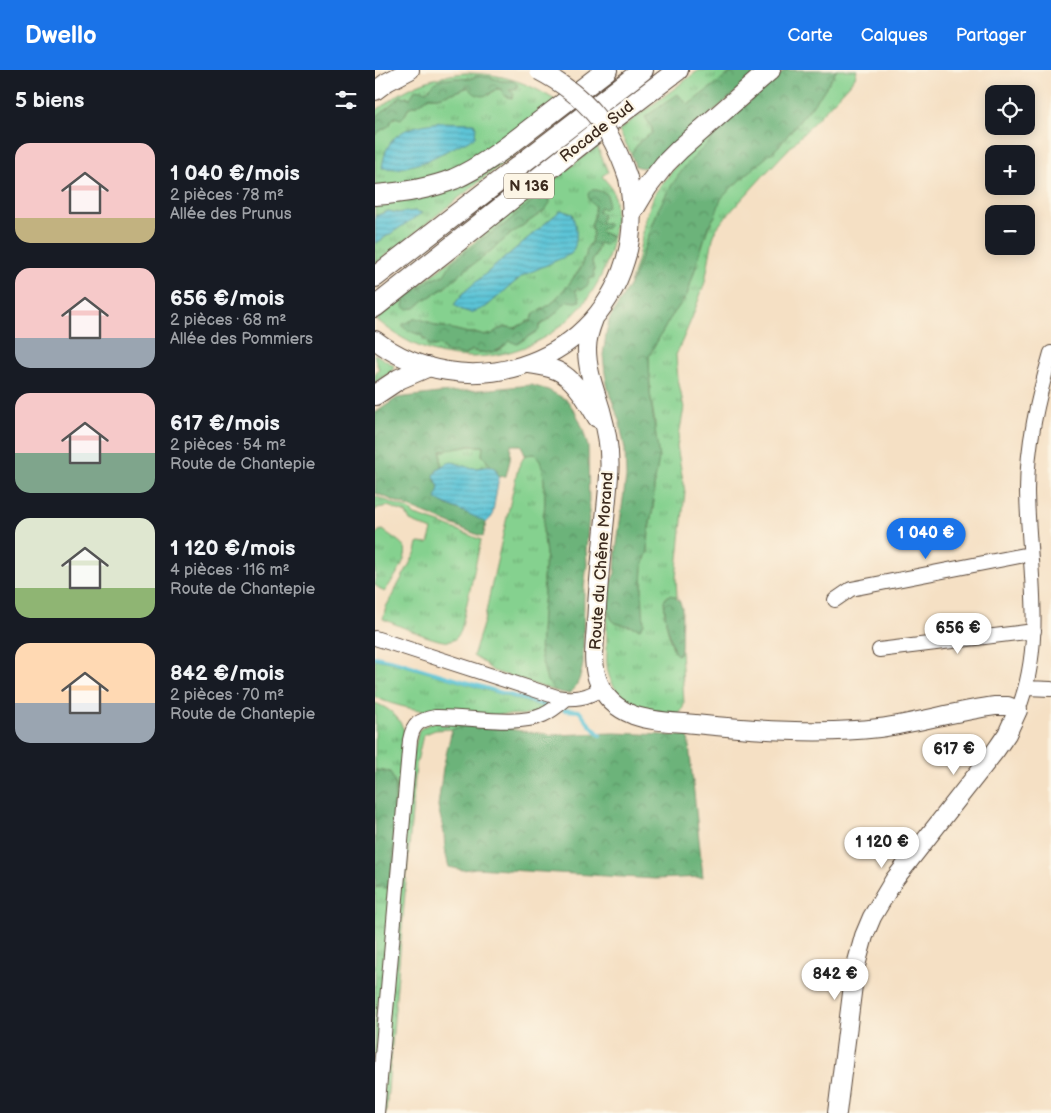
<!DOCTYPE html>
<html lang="fr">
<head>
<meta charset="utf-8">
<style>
  :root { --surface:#171b24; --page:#242831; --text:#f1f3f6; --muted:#9ea1a6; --accent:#1a73e8 }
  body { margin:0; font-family:"Balsamiq Sans",sans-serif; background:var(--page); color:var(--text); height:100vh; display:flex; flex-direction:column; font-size:19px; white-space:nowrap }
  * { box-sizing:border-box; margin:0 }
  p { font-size:16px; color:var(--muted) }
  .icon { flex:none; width:28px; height:28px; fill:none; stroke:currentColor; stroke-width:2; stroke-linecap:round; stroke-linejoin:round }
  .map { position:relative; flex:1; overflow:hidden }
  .sheet { display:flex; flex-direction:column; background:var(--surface); width:375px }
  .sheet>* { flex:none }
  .controls { position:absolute; left:610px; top:15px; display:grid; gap:10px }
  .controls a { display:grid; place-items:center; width:50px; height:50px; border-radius:10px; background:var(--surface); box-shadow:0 2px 12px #0003; font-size:25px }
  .price { position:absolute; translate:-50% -42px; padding:0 11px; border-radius:18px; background:#fff; color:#222; font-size:16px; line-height:32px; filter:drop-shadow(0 1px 2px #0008) }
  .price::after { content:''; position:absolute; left:50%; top:30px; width:15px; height:11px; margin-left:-8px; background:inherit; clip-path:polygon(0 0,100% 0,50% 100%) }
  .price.on { background:var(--accent); color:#fff }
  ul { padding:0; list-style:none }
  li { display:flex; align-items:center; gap:15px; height:125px; padding:0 15px }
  li span { display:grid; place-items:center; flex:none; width:140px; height:100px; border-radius:15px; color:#555 }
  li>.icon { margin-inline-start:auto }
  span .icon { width:60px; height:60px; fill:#fffc; stroke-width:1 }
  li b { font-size:21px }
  h2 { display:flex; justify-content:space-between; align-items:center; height:60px; padding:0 15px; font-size:21px }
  header { display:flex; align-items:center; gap:30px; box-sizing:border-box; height:70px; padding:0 25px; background:var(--accent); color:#fff }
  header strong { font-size:24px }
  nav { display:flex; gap:28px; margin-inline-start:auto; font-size:18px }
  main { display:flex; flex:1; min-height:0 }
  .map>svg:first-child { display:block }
</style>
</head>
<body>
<header>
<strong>Dwello</strong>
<nav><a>Carte</a><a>Calques</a><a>Partager</a></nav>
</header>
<main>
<section class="sheet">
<h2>5 biens<svg class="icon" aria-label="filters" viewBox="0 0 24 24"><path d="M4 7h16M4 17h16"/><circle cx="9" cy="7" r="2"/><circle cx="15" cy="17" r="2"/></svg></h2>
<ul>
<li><span style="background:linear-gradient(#f6c9c9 75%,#c2b280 0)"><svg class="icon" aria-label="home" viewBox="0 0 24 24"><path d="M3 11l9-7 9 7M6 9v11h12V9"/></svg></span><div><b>1 040 €/mois</b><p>2 pièces · 78 m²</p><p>Allée des Prunus</p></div></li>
<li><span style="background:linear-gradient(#f6c9c9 70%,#9aa5b1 0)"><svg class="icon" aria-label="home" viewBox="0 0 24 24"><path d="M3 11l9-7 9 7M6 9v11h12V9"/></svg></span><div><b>656 €/mois</b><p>2 pièces · 68 m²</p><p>Allée des Pommiers</p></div></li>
<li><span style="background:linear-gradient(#f6c9c9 60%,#7fa58c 0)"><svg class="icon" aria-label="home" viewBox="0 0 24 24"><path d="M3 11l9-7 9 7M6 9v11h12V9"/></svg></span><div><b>617 €/mois</b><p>2 pièces · 54 m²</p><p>Route de Chantepie</p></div></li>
<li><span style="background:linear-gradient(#dfe7d0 70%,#8fb573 0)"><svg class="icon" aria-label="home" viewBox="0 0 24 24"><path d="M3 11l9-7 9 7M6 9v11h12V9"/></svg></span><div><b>1 120 €/mois</b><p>4 pièces · 116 m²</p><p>Route de Chantepie</p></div></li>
<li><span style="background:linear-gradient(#ffd9b3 60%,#9aa5b1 0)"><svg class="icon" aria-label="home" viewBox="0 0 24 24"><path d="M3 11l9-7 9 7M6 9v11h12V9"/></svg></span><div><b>842 €/mois</b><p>2 pièces · 70 m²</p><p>Route de Chantepie</p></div></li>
</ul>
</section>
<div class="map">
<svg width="676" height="1043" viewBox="0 0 676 1043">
  <defs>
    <pattern id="grass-tufts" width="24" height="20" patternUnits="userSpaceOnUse" patternTransform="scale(1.25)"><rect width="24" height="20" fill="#85d18f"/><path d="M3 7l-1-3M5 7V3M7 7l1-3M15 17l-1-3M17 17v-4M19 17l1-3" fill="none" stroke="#6eaa74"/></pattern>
    <pattern id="forest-crowns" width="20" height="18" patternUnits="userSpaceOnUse" patternTransform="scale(1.25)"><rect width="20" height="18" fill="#6cb37a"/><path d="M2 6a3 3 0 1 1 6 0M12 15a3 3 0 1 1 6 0" fill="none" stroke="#5a9263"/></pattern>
    <pattern id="water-rules" width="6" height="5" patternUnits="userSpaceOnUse" patternTransform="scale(1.25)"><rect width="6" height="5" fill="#5bc4d7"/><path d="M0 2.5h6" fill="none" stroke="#4c9fae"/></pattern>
  </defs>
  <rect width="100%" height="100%" fill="#fcf5e5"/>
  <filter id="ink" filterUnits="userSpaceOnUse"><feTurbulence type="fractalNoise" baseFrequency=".02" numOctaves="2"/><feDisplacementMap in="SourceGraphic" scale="10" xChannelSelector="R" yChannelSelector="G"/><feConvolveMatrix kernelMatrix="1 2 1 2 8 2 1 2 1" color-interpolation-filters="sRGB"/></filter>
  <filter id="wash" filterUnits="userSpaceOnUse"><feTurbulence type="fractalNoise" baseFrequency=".0096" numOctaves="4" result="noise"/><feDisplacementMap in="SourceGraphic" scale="20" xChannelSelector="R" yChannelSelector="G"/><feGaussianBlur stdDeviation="1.12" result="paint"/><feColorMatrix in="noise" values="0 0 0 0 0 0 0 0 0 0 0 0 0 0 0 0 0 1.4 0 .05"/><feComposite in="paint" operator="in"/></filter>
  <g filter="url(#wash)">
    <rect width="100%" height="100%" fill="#f5e0c4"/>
    <path fill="url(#grass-tufts)" stroke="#607e56" fill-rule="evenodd" d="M324,0H359L313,35L309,31L271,47L277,58V63L265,71L256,84L244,60Z
      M462,0H482L480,7L474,15L388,106L348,150L342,158L338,168L330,212L317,248L301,285L303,309L309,338L302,376L310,422L301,508L302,528L298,526H292C285,537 295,570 299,582L303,585L306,580L309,634L307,640L304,644C294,645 286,644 277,642C256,637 238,623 233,602C231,593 232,583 232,575C232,563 231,551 233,539L237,551C246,556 255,555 265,559L268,494L273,481L274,457L278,439L279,416L280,353L275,323L274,286L294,250L312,225L333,157L340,146L345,129L358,116L403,77L445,26Z
      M91,3C128,4 150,11 182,31L115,80L64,106L0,118V65L5,61L15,55C17,47 22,47 30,45L34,37L42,35L54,27H63L81,22L94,17L114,25L121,19L133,20L138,11H126L114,7L102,6L95,9L81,8L57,16L52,21L35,28L26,26L0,48V42C26,19 56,6 91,3Z
      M346,56L336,70L294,119L283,140L259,207L255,214L263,188L271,147L280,123L307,88Z
      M160,61L164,65L0,194V174L46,143L41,141L22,143L13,141L0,146V130L21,129Z
      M222,76L233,102L227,106C230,110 236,116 238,121C242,135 241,153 238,167C225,250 142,304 60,282C38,276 19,264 1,249ZM162,127L169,141L137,163L107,188L87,202L68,219L49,230L40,238L28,236L30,229L55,210L70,205L107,169L129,155ZM214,130L232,136H225L223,142L226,162L235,166L234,171L231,175L223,172V178L217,192L219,199L214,209L206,220L202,217L199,221L201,232L192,230L180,244L164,256L135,271L124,280L112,283L102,282L97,280L90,285L81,283H72L65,275L53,273L45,265L54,252L60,256L69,257L93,263H103L110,265L117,264L122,260L132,257L140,258L153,251L157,253L159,244L176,234L194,214L207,196L208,189L211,186L212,178L216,172L218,164L216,156L219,147L220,136ZM186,140L197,144L155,202L147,206L111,237L79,235L88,223Z
      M0,284L18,295L19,297L17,301L0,313V304L4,299L0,289Z
      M96,376H108L107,385L115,395C109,396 104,398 98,398C85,397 79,390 66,396V381Z
      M160,384L165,390L168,400L169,411L170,430L168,460L171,484L168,509L169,523L167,543L165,584L180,621L118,601L109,593L98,586L110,548L114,527L143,398L150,385Z
      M0,426L33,439L40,445L65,453L106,470L86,560C83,566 81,570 75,571C64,574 21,554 8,549L11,537L41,482L43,473L53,474L57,460L35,451L31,443L13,436L2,438L0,441Z
      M8,460C13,464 28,473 30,478C34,488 16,513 10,521L9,522L0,515V465L4,461Z
      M0,589L20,593L172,638L159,645C111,644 44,648 0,627Z
      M0,633C19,640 27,651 32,670L0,1027V817L14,818L18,795L20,713L15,702L0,700Z
      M62,651L144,656L133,659L90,656L77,659L60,660L48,665L41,696L11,1043H5L35,697L44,660L50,656Z"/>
    <path fill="url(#forest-crowns)" stroke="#546e4c" d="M359,0H387L282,90C273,97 271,100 260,96L256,84L265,71L277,63V58L270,47L303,24L313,35Z
      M410,0H462L445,26L403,77L358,116L346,129L340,146L333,157L312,225L294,250L274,286L275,323L284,388L279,416L278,439L274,457L273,481L268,494L267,520L269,554L265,559C255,555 246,556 237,551L233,539L234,516L240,503L241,482L251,407L250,379L244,350L233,319L230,303L228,285L231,265L234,250L259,207L283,140L294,119L311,95L336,70L346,56Z
      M102,6L114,7L126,11H138L143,15L140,20H134L139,24L137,28L129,26L126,19H121C110,28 103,29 93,17L81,22L63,27H54L42,35L34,37L30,45L26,49L20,47L16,51L15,55L5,61L0,65V48L26,26L35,28L41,19L52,21L63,10L81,8L95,9Z
      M216,120H221L231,123L233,128L232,136L229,139L225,137L223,142L227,144V148L225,153H232L234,155L232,158L226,159V162L236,166L234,171L231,175L223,173V177L217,192L219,199L218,208L214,209L213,215L206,220L202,218L200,221L204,227L205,231L201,232L192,231L180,244L164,256V260L142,274L135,271C132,273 129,277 125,279C117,284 105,283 97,280L90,285L81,283H72L65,275L53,277V272L45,265L32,260L28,257V254L42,248L54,252L60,256L69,257L93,263H103L110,265L117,264L122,260L132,257L140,258L153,251L156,252L155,251L159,244L176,234L194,214L207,196L208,189L211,186L212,178L216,172L218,164L216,156L219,147L220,136L214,130L213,124Z
      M162,127H168L175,129V133L169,141L137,163L107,188L87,202L68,219L49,230L40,238L32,239L28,236L30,229L55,210L69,205L77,192L107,169L129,155Z
      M156,315L173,320L192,330L201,343L208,359L213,377L214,445L211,480L212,494L209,518L208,594C206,605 203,618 193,624L180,621L172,611L165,584L167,543L169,523L168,509L171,484L168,460L170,430L169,411L168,400L165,390L160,384L150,385L146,375H136L135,390L131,406L124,407L120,398L115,395L107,385L108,376H96L66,381V396L61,401L60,409L64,417L69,434L100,446L111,453L108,467L0,423V343L22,328L64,323L116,319Z
      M294,525C302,526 305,531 307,538L306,580L303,585L299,582L291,551L289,532L290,529Z
      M90,656L133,659L177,665L240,663L313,666L328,807L280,809L101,798L88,800L74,797L70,781L69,763L63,736L68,698L77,659Z
      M0,700L15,702L20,713L18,795L14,818L0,817Z"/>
    <path fill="url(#water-rules)" stroke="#4b777a" d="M65,52L99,53L101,57L100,67L49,92L23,99L7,98C12,61 32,57 65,52Z
      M186,140L197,144C202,158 204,172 196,184L147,206L111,237L96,243L87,240L79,235L88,223Z
      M14,141L22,143L41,141L47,143L0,174V146Z
      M77,392C85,394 92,398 101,398C108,398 113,394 120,398L124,407L117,447L111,453C95,443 77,438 61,429L64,417L59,406C62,398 68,394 77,392Z"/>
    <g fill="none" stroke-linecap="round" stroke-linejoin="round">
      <path stroke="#5bc4d7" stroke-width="4" d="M0,587L19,591L172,636
        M189,640L204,641L214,654L225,665"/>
    </g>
  </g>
  <g filter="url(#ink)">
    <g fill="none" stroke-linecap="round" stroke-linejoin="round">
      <defs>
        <path id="minor" d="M460,530L476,519L655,484
          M0,568L182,627C197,630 214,628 226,618
          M504,580L659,561
          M651,618L676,619
          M643,640C671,570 653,494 652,421C652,374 663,328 676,283
          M2,1043L35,670C38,654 44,650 60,647C90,646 142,657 168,645C177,641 184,635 191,629"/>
        <path id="major" d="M0,21L12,12L35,0
          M219,249C215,259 212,269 212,279C212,301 220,320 226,340C232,361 236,385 234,406C230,456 223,505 221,555C220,573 216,596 224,613C230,628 243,639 258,645C277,652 300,652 320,654C378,660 445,665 504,658C543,653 581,641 620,636H633L643,640L632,664L621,680L519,810L497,847L489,866L480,899L462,1043
          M0,270C88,337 218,298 250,191C259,164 258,136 253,108
          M154,294C165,296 178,297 188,304C203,314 213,333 222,348"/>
        <path id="highway" d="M0,125C27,123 54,119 79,109C108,96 133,76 159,56C183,38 207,19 232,0
          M257,142L272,117L290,94L305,79L395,0
          M0,207L268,0
          M0,237L215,67L303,0
          M0,325L24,309L52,297"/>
      </defs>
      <use href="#minor" stroke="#574537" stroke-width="16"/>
      <use href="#major" stroke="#574537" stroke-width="20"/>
      <use href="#highway" stroke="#574537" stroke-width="22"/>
      <use href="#minor" stroke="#fff" stroke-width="14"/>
      <use href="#major" stroke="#fff" stroke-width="18"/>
      <use href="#highway" stroke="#fff" stroke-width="20"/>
      <defs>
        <path id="major-bridge" d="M164,1C212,26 236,57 253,108"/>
      </defs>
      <use href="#major-bridge" stroke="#574537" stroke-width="20" stroke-linecap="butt"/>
      <use href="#major-bridge" stroke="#fff" stroke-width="18"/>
    </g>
  </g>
  <g text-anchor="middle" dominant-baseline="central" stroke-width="4.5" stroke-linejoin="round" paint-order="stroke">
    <rect fill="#fcf5e5" stroke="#75675a" stroke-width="1" x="129" y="103.5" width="50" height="25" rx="4"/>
    <g font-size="15" font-weight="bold" fill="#3b2a1e">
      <text x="154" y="116">N 136</text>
    </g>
    <g font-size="16" fill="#3b2a1e" stroke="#fcf5e5">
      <text transform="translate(222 62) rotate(-38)">Rocade Sud</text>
      <text transform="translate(227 491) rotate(-86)">Route du Chêne Morand</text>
    </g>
  </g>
</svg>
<div class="controls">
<a><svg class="icon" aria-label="locate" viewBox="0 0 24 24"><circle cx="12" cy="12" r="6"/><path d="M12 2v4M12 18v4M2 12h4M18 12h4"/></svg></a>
<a>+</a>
<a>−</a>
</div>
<b class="price on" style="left:551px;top:490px">1 040 €</b>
<b class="price" style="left:583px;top:585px">656 €</b>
<b class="price" style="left:579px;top:706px">617 €</b>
<b class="price" style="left:507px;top:799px">1 120 €</b>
<b class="price" style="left:460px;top:931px">842 €</b>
</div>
</main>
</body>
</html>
